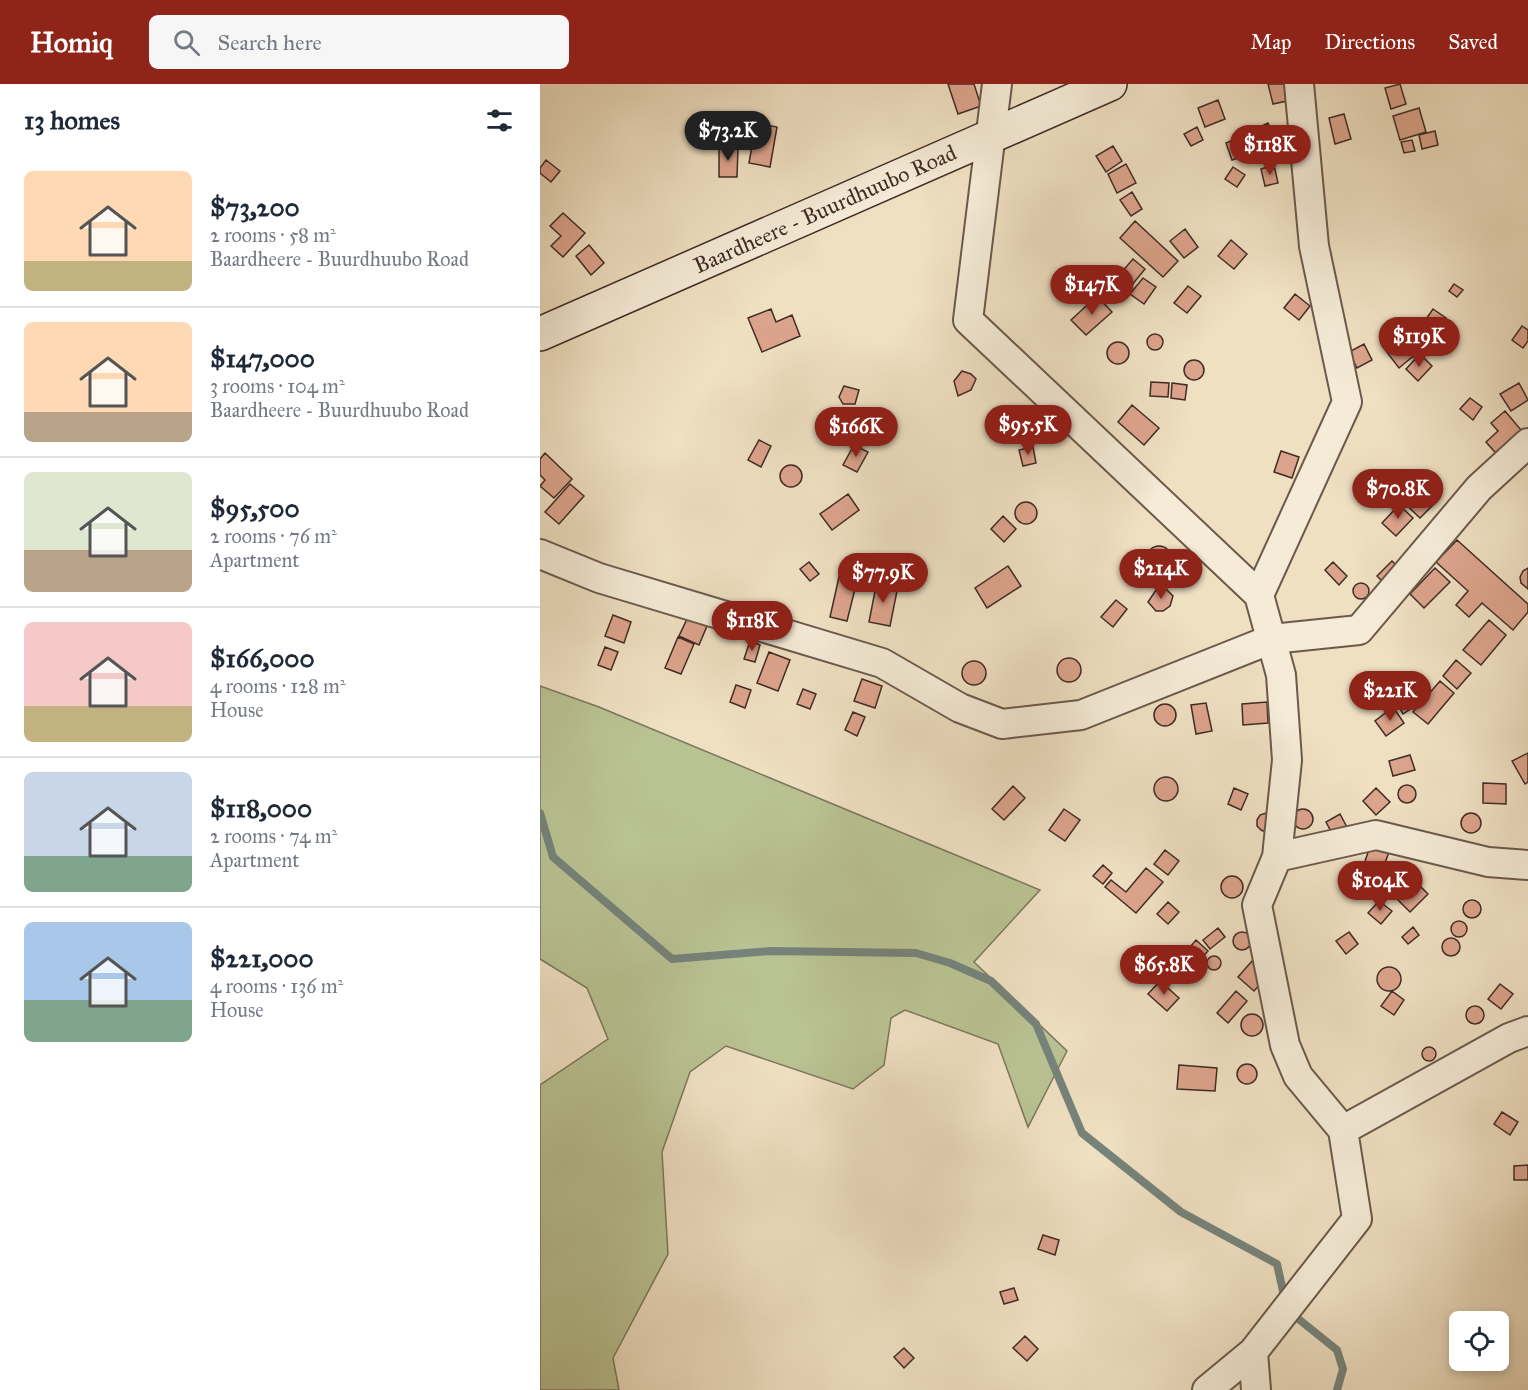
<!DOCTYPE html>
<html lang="en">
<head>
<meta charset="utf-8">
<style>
  :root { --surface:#fff; --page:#f6f6f7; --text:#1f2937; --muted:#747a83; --line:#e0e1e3; --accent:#8f2418 }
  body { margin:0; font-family:"IM FELL Great Primer",serif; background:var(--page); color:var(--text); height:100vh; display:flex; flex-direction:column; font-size:22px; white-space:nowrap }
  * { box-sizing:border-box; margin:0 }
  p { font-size:20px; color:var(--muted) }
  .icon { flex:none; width:33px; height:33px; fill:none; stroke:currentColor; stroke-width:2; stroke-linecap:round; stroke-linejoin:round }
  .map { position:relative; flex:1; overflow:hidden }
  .details { display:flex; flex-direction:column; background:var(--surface); width:540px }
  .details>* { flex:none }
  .controls { position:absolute; left:909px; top:1227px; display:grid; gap:12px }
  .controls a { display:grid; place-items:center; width:60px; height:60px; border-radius:9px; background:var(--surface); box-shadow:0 3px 9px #0003; font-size:30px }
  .price { position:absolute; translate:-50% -51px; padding:0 14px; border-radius:21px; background:var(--accent); color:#fff; font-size:20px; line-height:39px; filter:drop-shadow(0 2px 3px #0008) }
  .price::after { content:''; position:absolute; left:50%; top:36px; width:18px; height:14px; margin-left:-9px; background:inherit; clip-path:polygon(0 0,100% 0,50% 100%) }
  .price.active { background:#222; color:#fff }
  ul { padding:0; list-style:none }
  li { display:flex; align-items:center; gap:18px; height:150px; padding:0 24px }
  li+li { border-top:2px solid var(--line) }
  li span { display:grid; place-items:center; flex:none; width:168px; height:120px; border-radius:9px; color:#555 }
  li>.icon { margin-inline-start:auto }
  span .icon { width:72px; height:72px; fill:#fffc; stroke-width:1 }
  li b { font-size:26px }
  h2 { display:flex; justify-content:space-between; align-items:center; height:72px; padding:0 24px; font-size:26px }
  header { display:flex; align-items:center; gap:36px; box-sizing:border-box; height:84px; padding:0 30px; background:var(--accent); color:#fff }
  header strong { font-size:28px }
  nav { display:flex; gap:33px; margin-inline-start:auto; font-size:21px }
  .search { width:420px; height:54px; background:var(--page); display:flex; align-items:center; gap:15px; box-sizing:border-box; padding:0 21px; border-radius:9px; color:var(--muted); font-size:22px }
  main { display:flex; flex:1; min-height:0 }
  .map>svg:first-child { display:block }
</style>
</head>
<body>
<header>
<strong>Homiq</strong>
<div class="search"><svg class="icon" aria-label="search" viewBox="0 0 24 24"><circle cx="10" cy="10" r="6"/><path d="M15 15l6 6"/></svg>Search here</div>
<nav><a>Map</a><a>Directions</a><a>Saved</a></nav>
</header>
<main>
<section class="details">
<h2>13 homes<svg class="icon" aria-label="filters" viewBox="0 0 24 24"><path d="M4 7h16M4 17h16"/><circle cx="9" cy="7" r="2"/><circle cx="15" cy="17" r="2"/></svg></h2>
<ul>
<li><span style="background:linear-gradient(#ffd9b3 75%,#c2b280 0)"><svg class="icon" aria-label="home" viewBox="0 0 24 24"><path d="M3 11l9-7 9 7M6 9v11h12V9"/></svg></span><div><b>$73,200</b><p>2 rooms · 58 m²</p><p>Baardheere - Buurdhuubo Road</p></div></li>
<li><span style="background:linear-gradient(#ffd9b3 75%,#b9a48a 0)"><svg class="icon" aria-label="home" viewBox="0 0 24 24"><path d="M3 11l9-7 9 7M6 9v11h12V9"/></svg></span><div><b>$147,000</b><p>3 rooms · 104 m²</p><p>Baardheere - Buurdhuubo Road</p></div></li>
<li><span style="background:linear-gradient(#dfe7d0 65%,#b9a48a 0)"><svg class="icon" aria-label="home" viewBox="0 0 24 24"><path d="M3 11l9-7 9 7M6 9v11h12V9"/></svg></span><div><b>$95,500</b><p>2 rooms · 76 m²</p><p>Apartment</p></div></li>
<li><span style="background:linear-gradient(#f6c9c9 70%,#c2b280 0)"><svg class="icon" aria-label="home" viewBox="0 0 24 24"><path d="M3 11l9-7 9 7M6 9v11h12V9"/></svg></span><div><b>$166,000</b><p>4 rooms · 128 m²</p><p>House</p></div></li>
<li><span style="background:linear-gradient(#c9d6e8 70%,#7fa58c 0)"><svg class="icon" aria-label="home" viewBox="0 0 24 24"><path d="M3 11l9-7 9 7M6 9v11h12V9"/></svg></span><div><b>$118,000</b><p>2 rooms · 74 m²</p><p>Apartment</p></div></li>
<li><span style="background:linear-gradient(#a9c7e8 65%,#7fa58c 0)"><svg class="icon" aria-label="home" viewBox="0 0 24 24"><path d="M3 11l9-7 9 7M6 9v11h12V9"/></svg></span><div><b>$221,000</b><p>4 rooms · 136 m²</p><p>House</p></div></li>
</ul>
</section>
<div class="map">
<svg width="988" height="1306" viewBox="0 0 988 1306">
  <rect width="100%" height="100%" fill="#efe0c2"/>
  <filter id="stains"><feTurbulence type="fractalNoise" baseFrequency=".00333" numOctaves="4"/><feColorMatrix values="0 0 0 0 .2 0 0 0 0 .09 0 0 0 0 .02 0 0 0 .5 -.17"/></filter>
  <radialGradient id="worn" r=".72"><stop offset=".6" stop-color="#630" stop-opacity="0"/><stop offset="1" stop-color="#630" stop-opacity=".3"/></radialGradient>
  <path fill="#b9c293" stroke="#7c775c" stroke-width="1.5" d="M0,602L59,623L500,806L434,878L527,967L488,1043L458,960L365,926L351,934L344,981L313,1005L186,962L150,988L122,1068L128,1170L73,1274L79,1306H0V1001L68,955L47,904L0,875Z"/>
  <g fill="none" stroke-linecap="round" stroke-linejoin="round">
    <path stroke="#76837a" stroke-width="8" d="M0,729L13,773L132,875L231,867L376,869L410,879L451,897L496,940L542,1049L641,1128L737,1180L745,1216
      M751,1229L797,1266L803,1285L797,1306"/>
  </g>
  <path fill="#dda48d" stroke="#3f2c25" stroke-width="1.5" d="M408,0H434L441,22L418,30Z
    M728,0H758L761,14L733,20Z
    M860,0L866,20L851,25L845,4Z
    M678,16L685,35L665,43L658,24Z
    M879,24L886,48L860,56L853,32Z
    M804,30L811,55L795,60L789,34Z
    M216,39L237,43L230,83L209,79Z
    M728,39L736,57L720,63L713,46Z
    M657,43L663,56L651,62L644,50Z
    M895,47L898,61L882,65L879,51Z
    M704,52L710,70L692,76L686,59Z
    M872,56L875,67L864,69L861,58Z
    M573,62L582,77L566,88L556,72Z
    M179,64H198L197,93H179Z
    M6,76L20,87L11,98L0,89V84Z
    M586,80L596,99L577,109L568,90Z
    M734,81L738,99L725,102L721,85Z
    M693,83L705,91L697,103L685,95Z
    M592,108L602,125L591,132L580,116Z
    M23,129L45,149L23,173L11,162L21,152L10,142Z
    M595,137L638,177L623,193L580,154Z
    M645,145L658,163L644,174L630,157Z
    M691,156L707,170L694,185L678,172Z
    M49,161L64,179L51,191L36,172Z
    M593,175L605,185L592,201L580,190Z
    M603,194L616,203L604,220L590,210Z
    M914,200L923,206L917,213L909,207Z
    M648,202L661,212L647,229L634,219Z
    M755,210L770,222L759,236L744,224Z
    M557,212L572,228L546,251L531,236Z
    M231,225L236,238L252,231L260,252L222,268L208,234Z
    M893,225L906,234L895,250L882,241Z
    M982,242L988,246V257L983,264L972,256Z
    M875,244L888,260L859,284L846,267Z
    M607 258a8 8 0 1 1 16 0a8 8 0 1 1-16 0Z
    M567 269a11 11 0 1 1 22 0a11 11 0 1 1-22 0Z
    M824,260L832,276L817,284L809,268Z
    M880,270L892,282L878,297L866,285Z
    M644 286a10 10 0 1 1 20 0a10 10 0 1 1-20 0Z
    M422,287L431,290L436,295L431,306L418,312L414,297Z
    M611,298L629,299L628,313L610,312Z
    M632,299L647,301L645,316L631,314Z
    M979,299L988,316L971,327L960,310Z
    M304,302L319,306L315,320H303L299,313Z
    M930,314L942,323L933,336L920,325Z
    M592,321L619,344L604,361L578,338Z
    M965,327L987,353L961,375L946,358L958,347L951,339Z
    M219,356L231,362L221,383L208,376Z
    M314,361L328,368L317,388L303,381Z
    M493,363L496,379L483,382L479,366Z
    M741,367L759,373L752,394L734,388Z
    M5,369L32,395L14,414L0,402L5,396L0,391V375Z
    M240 392a11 11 0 1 1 22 0a11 11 0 1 1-22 0Z
    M869,392L896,418L880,434L853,408Z
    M30,400L44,412L19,440L5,428Z
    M308,410L319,426L292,446L280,430Z
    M475 429a11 11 0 1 1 22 0a11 11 0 1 1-22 0Z
    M859,421L873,434L856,452L842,439Z
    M463,432L476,445L464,458L451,445Z
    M917,456L988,520V528L973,546L942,519L929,533L916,521L928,507L896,478Z
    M607 474a12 12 0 1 1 24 0a12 12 0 1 1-24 0Z
    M852,477L862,487L847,502L837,492Z
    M269,478L279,490L270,497L260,485Z
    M793,478L807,492L799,501L785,486Z
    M468,482L481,502L447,524L435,504Z
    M895,484L910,498L884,524L870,510Z
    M988,484V505L981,499L980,493L983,487Z
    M299,493L317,497L307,537L290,533Z
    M337,497L358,502L350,542L329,538Z
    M813 507a8 8 0 1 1 16 0a8 8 0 1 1-16 0Z
    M624,503L633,512L630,522L623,527H616L608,518L616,506Z
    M576,516L587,525L573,543L561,533Z
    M73,531L91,538L84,559L65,552Z
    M148,533L167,542L159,561L139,552Z
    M949,536L966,551L941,581L923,566Z
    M138,553L154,560L141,590L125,584Z
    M210,557L220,561L215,578L204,575Z
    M65,563L78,568L71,586L58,581Z
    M229,568L250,576L238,607L217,599Z
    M517 586a12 12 0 1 1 24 0a12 12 0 1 1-24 0Z
    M916,576L931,589L917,605L903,592Z
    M422 589a12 12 0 1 1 24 0a12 12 0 1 1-24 0Z
    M322,595L342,602L335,624L314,617Z
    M858,596L875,622L863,630L847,603Z
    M900,597L914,609L888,640L873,628Z
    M196,601L211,606L205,624L190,618Z
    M263,605L276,610L270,625L257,620Z
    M727,618L728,639L703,641L702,620Z
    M666,619L672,647L656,650L651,621Z
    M614 631a11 11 0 1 1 22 0a11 11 0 1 1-22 0Z
    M853,623L864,639L846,652L835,637Z
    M313,628L325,633L317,652L305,646Z
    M988,669V698L985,700L972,677Z
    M870,671L875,686L853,692L849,677Z
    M614 705a12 12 0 1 1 24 0a12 12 0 1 1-24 0Z
    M943,699L966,700V720L943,719Z
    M858 710a9 9 0 1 1 18 0a9 9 0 1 1-18 0Z
    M473,702L485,714L464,736L452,725Z
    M694,704L708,710L701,726L688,720Z
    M836,704L850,718L836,731L823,717Z
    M753 735a10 10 0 1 1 20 0a10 10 0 1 1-20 0Z
    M524,725L540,736L525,757L509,746Z
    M921 739a10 10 0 1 1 20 0a10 10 0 1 1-20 0Z
    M726,729L731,731L726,748L721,746L717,742V736L720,731Z
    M800,730L809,747L795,755L786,738Z
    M832,757L851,763L843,784L825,777Z
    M625,766L639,777L628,791L614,780Z
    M563,781L572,789L563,800L553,792Z
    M606,784L623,798L596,829L565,803L571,796L586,808Z
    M681 803a11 11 0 1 1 22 0a11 11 0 1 1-22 0Z
    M874,796L888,810L870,828L856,814Z
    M923 825a9 9 0 1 1 18 0a9 9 0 1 1-18 0Z
    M839,817L852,827L841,840L828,829Z
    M628,818L639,828L628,840L617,830Z
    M911 845a8 8 0 1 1 16 0a8 8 0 1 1-16 0Z
    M873,843L879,851L868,860L862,853Z
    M678,844L685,853L670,865L663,856Z
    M809,848L818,860L806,870L796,857Z
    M693 857a9 9 0 1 1 18 0a9 9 0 1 1-18 0Z
    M902 863a9 9 0 1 1 18 0a9 9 0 1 1-18 0Z
    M656,856L668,867L657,879L645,869Z
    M667 879a7 7 0 1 1 14 0a7 7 0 1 1-14 0Z
    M636,874L648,884L638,896L626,887Z
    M712,877L728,891L714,907L698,893Z
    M837 895a12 12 0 1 1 24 0a12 12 0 1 1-24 0Z
    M620,897L639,914L627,927L608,910Z
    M960,900L973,910L961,925L948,915Z
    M696,907L707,917L688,939L677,929Z
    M852,907L864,916L854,931L841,922Z
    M926 931a9 9 0 1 1 18 0a9 9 0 1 1-18 0Z
    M701 941a11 11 0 1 1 22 0a11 11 0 1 1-22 0Z
    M882 970a7 7 0 1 1 14 0a7 7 0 1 1-14 0Z
    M697 990a10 10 0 1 1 20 0a10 10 0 1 1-20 0Z
    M639,981L677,984L675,1007L637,1005Z
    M962,1028L978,1038L970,1051L954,1040Z
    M988,1081V1096H974V1082Z
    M503,1151L519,1156L515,1171L498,1165Z
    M474,1204L478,1216L464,1220L460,1208Z
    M485,1252L498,1265L487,1277L473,1264Z
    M364,1264L374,1274L364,1284L354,1273Z"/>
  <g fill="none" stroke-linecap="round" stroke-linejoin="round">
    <defs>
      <path id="minor" d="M457,0L428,236L719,511L741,591L747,676L737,773L717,821L745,961L758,992L803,1046L817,1135L713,1268L667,1306
        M0,470L59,494L342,579L420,624L462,640L541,631L732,555L819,546L939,404L988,359
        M719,511L807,318L774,162L759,0
        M737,773L836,751L948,778L988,781
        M803,1046L969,954L988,947
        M713,1268L716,1306"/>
      <path id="secondary" d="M0,250L570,0"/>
    </defs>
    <use href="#minor" stroke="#6b594c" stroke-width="32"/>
    <use href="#secondary" stroke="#3f2c25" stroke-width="36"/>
    <use href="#minor" stroke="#f5ebd7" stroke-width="28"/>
    <use href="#secondary" stroke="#f5ebd7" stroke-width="33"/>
  </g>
  <g text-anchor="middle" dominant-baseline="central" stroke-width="4.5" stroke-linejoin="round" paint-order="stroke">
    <g font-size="22" fill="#3f2c25" stroke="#f5ebd7">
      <text transform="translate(285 125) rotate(-24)">Baardheere - Buurdhuubo Road</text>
    </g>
  </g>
  <rect width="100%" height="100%" filter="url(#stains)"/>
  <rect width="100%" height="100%" fill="url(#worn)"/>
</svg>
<div class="controls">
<a><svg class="icon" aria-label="locate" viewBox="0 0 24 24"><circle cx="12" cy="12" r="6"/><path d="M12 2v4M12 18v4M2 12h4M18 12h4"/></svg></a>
</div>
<b class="price active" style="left:188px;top:78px">$73.2K</b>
<b class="price" style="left:730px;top:92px">$118K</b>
<b class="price" style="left:552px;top:232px">$147K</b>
<b class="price" style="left:879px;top:284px">$119K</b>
<b class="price" style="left:488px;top:372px">$95.5K</b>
<b class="price" style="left:316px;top:374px">$166K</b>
<b class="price" style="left:858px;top:436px">$70.8K</b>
<b class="price" style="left:621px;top:516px">$214K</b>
<b class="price" style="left:343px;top:520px">$77.9K</b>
<b class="price" style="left:212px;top:568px">$118K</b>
<b class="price" style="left:850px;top:638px">$221K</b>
<b class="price" style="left:840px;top:828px">$104K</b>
<b class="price" style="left:624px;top:912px">$65.8K</b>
</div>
</main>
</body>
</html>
